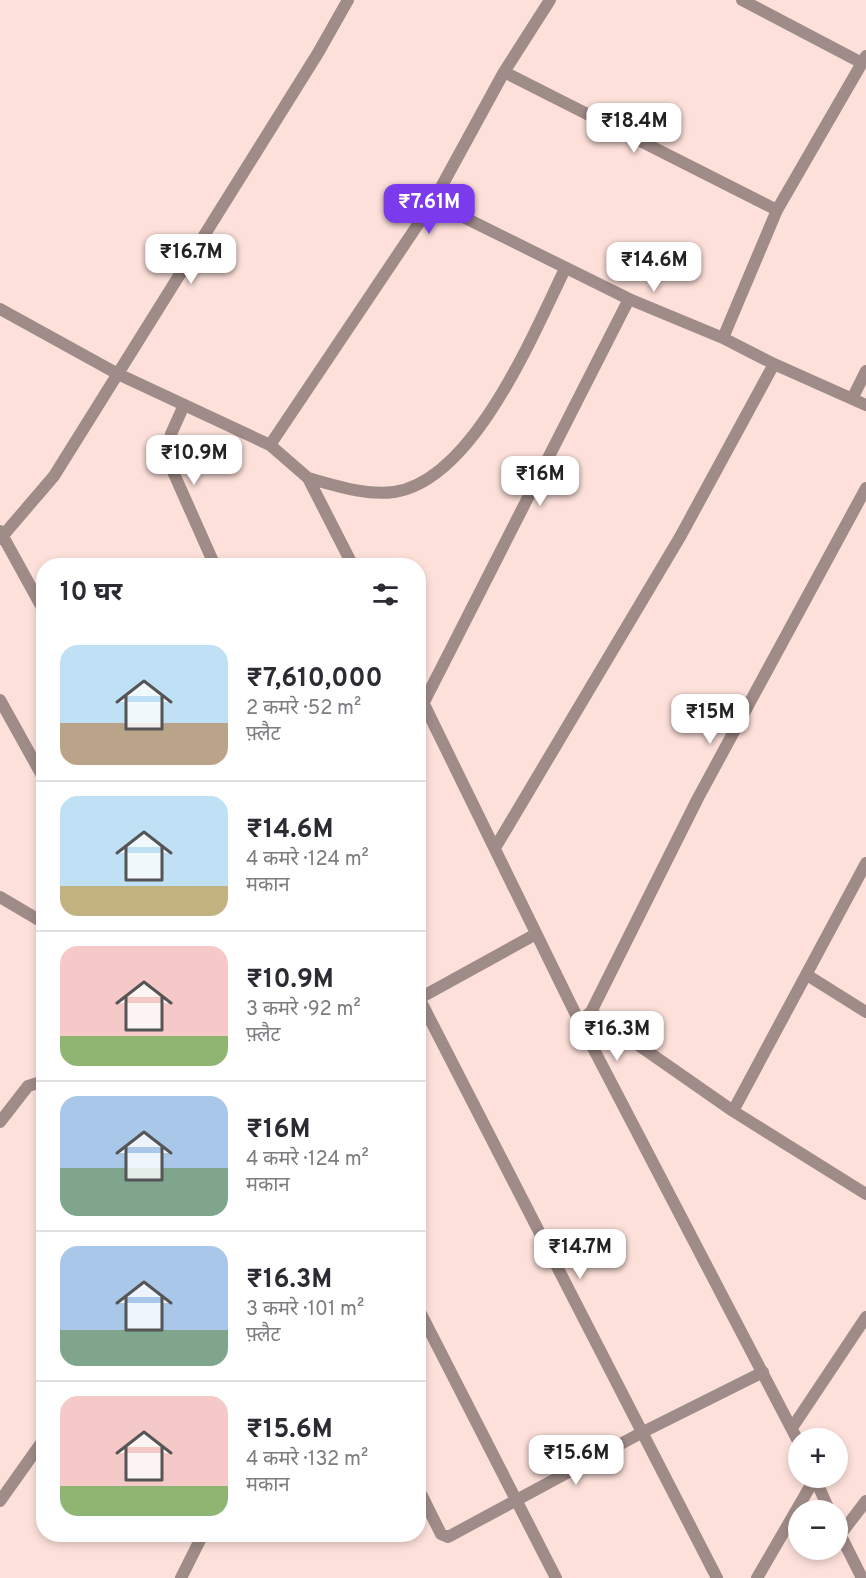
<!DOCTYPE html>
<html lang="hi">
<head>
<meta charset="utf-8">
<style>
  :root { --surface:#fff; --page:#f7f7f7; --text:#2b2b33; --muted:#7c7c81; --line:#e1e1e2; --accent:#7c3aed }
  body { margin:0; font-family:Overpass,"Noto Sans Devanagari",sans-serif; background:var(--page); color:var(--text); height:100vh; display:flex; flex-direction:column; font-size:22px; white-space:nowrap }
  * { box-sizing:border-box; margin:0 }
  p { font-size:20px; color:var(--muted) }
  .icon { flex:none; width:33px; height:33px; fill:none; stroke:currentColor; stroke-width:2; stroke-linecap:round; stroke-linejoin:round }
  .map { position:relative; flex:1; overflow:hidden }
  .panel { position:absolute; left:36px; top:558px; width:390px; height:984px; display:flex; flex-direction:column; background:var(--surface); border-radius:24px; box-shadow:0 3px 9px #0003 }
  .panel>* { flex:none }
  .fabs { position:absolute; left:788px; top:1428px; display:grid; gap:12px }
  .fabs a { display:grid; place-items:center; width:60px; height:60px; border-radius:50%; background:var(--surface); box-shadow:0 3px 9px #0003; font-size:30px }
  .price { position:absolute; translate:-50% -51px; padding:0 14px; border-radius:12px; background:#fff; color:#222; font-size:20px; line-height:39px; filter:drop-shadow(0 2px 3px #0008) }
  .price::after { content:''; position:absolute; left:50%; top:36px; width:18px; height:14px; margin-left:-9px; background:inherit; clip-path:polygon(0 0,100% 0,50% 100%) }
  .price.on { background:var(--accent); color:#fff }
  ul { padding:0; list-style:none }
  li { display:flex; align-items:center; gap:18px; height:150px; padding:0 24px }
  li+li { border-top:2px solid var(--line) }
  li span { display:grid; place-items:center; flex:none; width:168px; height:120px; border-radius:18px; color:#555 }
  li>.icon { margin-inline-start:auto }
  span .icon { width:72px; height:72px; fill:#fffc; stroke-width:1 }
  li b { font-size:26px }
  h2 { display:flex; justify-content:space-between; align-items:center; height:72px; padding:0 24px; font-size:26px }
  .map>svg:first-child { display:block }
</style>
</head>
<body>
<div class="map">
<svg width="866" height="1578" viewBox="0 0 866 1578">
  <rect width="100%" height="100%" fill="#fde0da"/>
  <g fill="none" stroke-linecap="round" stroke-linejoin="round">
    <path stroke="#9f8b87" stroke-width="12" d="M742,0L862,63
      M504,72L777,210
      M433,202L629,299L723,338L774,364L866,405
      M0,309L118,374L270,445L308,478L353,566
      M723,338L777,210L866,56
      M852,399L866,371
      M184,405L171,434L167,458L215,566
      M270,445L433,202L504,72L550,0
      M308,478C334,485 366,496 394,492C474,480 533,334 565,269
      M0,531L44,611
      M0,539L54,476L318,53L348,0
      M418,692L579,1021L798,1441
      M0,700L44,779
      M424,702L629,299
      M495,848L680,537L774,364
      M0,897L44,923
      M807,975L866,1012
      M418,996L717,1578
      M418,999L536,934
      M591,1012L733,1111L866,1194
      M579,1021L591,1012L698,798L866,488
      M733,1111L866,863
      M0,1122L28,1086L44,1081
      M418,1308L556,1578
      M792,1428L866,1317
      M815,1478L829,1510
      M418,1488L441,1534L448,1537L641,1433L763,1372
      M0,1501L44,1439
      M837,1528L862,1578
      M840,1535L866,1501
      M181,1578L203,1534
      M757,1578L815,1478"/>
  </g>
</svg>
<div class="fabs">
<a>+</a>
<a>−</a>
</div>
<b class="price" style="left:634px;top:154px">₹18.4M</b>
<b class="price on" style="left:429px;top:235px">₹7.61M</b>
<b class="price" style="left:191px;top:285px">₹16.7M</b>
<b class="price" style="left:654px;top:293px">₹14.6M</b>
<b class="price" style="left:194px;top:486px">₹10.9M</b>
<b class="price" style="left:540px;top:507px">₹16M</b>
<b class="price" style="left:710px;top:745px">₹15M</b>
<b class="price" style="left:617px;top:1062px">₹16.3M</b>
<b class="price" style="left:580px;top:1280px">₹14.7M</b>
<b class="price" style="left:576px;top:1486px">₹15.6M</b>
<section class="panel">
<h2>10 घर<svg class="icon" aria-label="filters" viewBox="0 0 24 24"><path d="M4 7h16M4 17h16"/><circle cx="9" cy="7" r="2"/><circle cx="15" cy="17" r="2"/></svg></h2>
<ul>
<li><span style="background:linear-gradient(#bfe0f5 65%,#b9a48a 0)"><svg class="icon" aria-label="home" viewBox="0 0 24 24"><path d="M3 11l9-7 9 7M6 9v11h12V9"/></svg></span><div><b>₹7,610,000</b><p>2 कमरे · 52 m²</p><p>फ़्लैट</p></div></li>
<li><span style="background:linear-gradient(#bfe0f5 75%,#c2b280 0)"><svg class="icon" aria-label="home" viewBox="0 0 24 24"><path d="M3 11l9-7 9 7M6 9v11h12V9"/></svg></span><div><b>₹14.6M</b><p>4 कमरे · 124 m²</p><p>मकान</p></div></li>
<li><span style="background:linear-gradient(#f6c9c9 75%,#8fb573 0)"><svg class="icon" aria-label="home" viewBox="0 0 24 24"><path d="M3 11l9-7 9 7M6 9v11h12V9"/></svg></span><div><b>₹10.9M</b><p>3 कमरे · 92 m²</p><p>फ़्लैट</p></div></li>
<li><span style="background:linear-gradient(#a9c7e8 60%,#7fa58c 0)"><svg class="icon" aria-label="home" viewBox="0 0 24 24"><path d="M3 11l9-7 9 7M6 9v11h12V9"/></svg></span><div><b>₹16M</b><p>4 कमरे · 124 m²</p><p>मकान</p></div></li>
<li><span style="background:linear-gradient(#a9c7e8 70%,#7fa58c 0)"><svg class="icon" aria-label="home" viewBox="0 0 24 24"><path d="M3 11l9-7 9 7M6 9v11h12V9"/></svg></span><div><b>₹16.3M</b><p>3 कमरे · 101 m²</p><p>फ़्लैट</p></div></li>
<li><span style="background:linear-gradient(#f6c9c9 75%,#8fb573 0)"><svg class="icon" aria-label="home" viewBox="0 0 24 24"><path d="M3 11l9-7 9 7M6 9v11h12V9"/></svg></span><div><b>₹15.6M</b><p>4 कमरे · 132 m²</p><p>मकान</p></div></li>
</ul>
</section>
</div>
</body>
</html>
